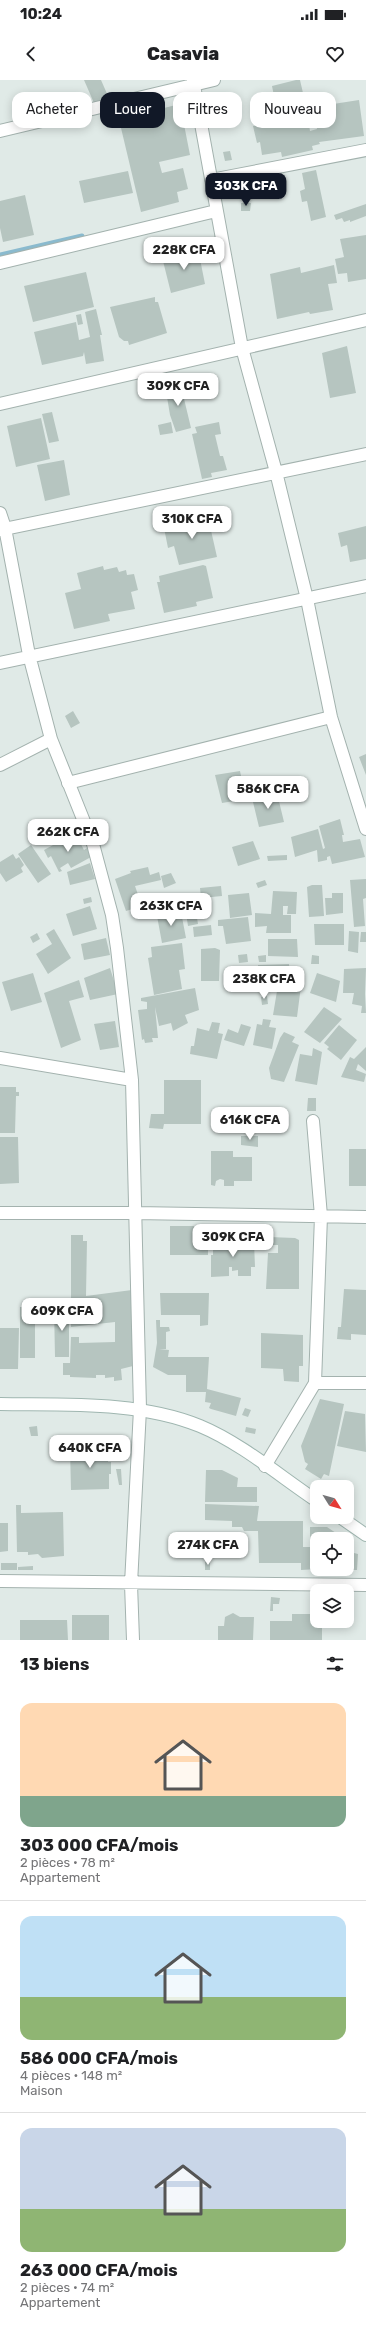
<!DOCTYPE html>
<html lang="fr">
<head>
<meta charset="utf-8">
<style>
  :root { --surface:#fff; --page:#f6f6f6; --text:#202124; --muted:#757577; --line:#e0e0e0; --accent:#111827 }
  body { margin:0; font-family:Rubik,sans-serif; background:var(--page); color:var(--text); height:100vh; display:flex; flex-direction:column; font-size:15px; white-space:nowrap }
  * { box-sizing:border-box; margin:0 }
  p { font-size:13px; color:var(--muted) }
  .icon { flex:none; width:22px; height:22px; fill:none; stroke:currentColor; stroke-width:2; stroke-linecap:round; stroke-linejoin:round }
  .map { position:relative; height:1560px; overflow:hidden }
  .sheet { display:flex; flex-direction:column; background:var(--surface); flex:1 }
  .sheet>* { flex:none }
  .hud { position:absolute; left:12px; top:12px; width:342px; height:36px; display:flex; gap:8px }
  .needle { width:26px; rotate:127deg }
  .tools { position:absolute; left:310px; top:1400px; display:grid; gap:8px }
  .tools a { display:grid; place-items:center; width:44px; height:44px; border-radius:8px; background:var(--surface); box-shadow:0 2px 10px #0003; font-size:20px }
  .price { position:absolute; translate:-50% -34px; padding:0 9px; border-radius:8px; background:#fff; color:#222; font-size:13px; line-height:26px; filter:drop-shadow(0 1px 2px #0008) }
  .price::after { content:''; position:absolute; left:50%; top:24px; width:12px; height:9px; margin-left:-6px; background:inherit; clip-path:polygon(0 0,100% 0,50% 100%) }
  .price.on { background:var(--accent); color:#fff }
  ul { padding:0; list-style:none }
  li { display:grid; align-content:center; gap:8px; height:212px; padding:0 20px }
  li+li { border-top:1px solid var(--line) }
  li span { display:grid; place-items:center; height:124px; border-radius:12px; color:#555 }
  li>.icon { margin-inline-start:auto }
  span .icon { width:72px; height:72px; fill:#fffc; stroke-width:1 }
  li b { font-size:17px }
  h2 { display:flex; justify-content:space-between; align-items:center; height:48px; padding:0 20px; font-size:17px }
  .pill { padding:0 14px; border-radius:12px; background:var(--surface); box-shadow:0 2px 10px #0003; font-size:14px; line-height:36px }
  .pill.on { background:var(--accent); color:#fff }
  .status { display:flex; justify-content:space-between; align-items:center; height:28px; padding:0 20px; background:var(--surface); direction:ltr }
  .status svg { height:11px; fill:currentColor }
  header { display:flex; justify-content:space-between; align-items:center; height:52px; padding:0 20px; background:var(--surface); font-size:18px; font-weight:800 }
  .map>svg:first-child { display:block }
</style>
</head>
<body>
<div class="status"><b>10:24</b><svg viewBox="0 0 49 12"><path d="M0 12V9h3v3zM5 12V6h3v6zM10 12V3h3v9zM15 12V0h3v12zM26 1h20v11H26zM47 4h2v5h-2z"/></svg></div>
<header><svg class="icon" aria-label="back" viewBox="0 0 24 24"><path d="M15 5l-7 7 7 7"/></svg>Casavia<svg class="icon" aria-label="heart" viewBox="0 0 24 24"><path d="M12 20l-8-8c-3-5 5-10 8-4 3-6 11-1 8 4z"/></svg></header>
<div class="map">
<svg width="366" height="1560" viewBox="0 0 366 1560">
  <rect width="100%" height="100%" fill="#e0eae7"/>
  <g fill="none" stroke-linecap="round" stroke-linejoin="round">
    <path stroke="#8abace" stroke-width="5" d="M0,175L82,156"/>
  </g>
  <path fill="#b6c5c0" d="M84,0H101L108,16L94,23Z
    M296,0H300L303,13L299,14L302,32L278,36L272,6Z
    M359,20L364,56L319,62L320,64L312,66L313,70L282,77L281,72L262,75L260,62L257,63L253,46L296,38L297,41L308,39L310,51L317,49L314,27Z
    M180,24L190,75L159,82L162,93L183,88L188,109L177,112L179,122L141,132L121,48H124L123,45L150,38L148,32Z
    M230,71L232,80L225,81L223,72Z
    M316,90L326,137L311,141L307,121L302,122L300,111L305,109L302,93Z
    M128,91L133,113L84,123L79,101Z
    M25,115L34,155L3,162L0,148V121Z
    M241,123H251L250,131H241Z
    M366,124V136L350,142V140L344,142L342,138L336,140L334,135Z
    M366,155V199L348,202L347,193L338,194L335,179L344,177L340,159Z
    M198,169L205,204L171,213L162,177Z
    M334,185L337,203L328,204L333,230L310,234L309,232L277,239L270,194L300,187L301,193Z
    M86,192L94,227L33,242L24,206Z
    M155,217V222H158L167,253L129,265L128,261H124L119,257L110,227Z
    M96,229L102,255H100L104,281L86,284L84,272L83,276L42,285L34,252L76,242L79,260L90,257L85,232Z
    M81,234L83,244L78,245L76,235Z
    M347,266L356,313L330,318L322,273Z
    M180,302L191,348L176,352L170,335L165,305Z
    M52,332L59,361L49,363L42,334Z
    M41,338L50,379L16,387L7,346Z
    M171,342L173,353L160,355L158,345Z
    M219,342L221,354L215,355L220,376H223L227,390L211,393L212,397L202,399L192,354L197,353L195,347Z
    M64,380L70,415L45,421L37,385Z
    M203,429L208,447L210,446L217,477L179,485L174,466L168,468L164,448L196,441L194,431Z
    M366,446V479L350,482L347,465L341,467L338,453Z
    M203,485L206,486L213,518L196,522L197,526L164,533L157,502H160L159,496Z
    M103,486L104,490L117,487L119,492L126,490L127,495L134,494L138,510L131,512L135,529L108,534L110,541L74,549L65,513L81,509L77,493Z
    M73,631L80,643L71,648L65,636Z
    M366,674V695L359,677Z
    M240,691L246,719L222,723L215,695Z
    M277,713L284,742L259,747L252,718Z
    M340,739L344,755H342L343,762L360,759L365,777L332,784L330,776L327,777V780L318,782L317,770L295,777L291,757L318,749L323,769L325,768L319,746Z
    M75,753L84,770L87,768L91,777L71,788L68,783L60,788L62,791L59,792L51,776L48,778L44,770Z
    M253,761L260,779L238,786L232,767Z
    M31,765L51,794L38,803L18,774Z
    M13,774L16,779L19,777L24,785L21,788L23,792L6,802L0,793V782Z
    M287,775V780L268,781L267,776Z
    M90,783L95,799L70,805L67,792Z
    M148,787L150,795L159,792L161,800L135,806L142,826L126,831L115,799L131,793L130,791Z
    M171,793L176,803L164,808L161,796Z
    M366,799V818L363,819L365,846L354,847L350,800Z
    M265,800L267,805L258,808L256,803Z
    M312,805H322L324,836L309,837L307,807Z
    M221,806L222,816L201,818L200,808Z
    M273,811L297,812L296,834H287L288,826H283V835H291V853H266L267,846L255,847V833L271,834Z
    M183,813H193L198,844L188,846Z
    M249,813L252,835L230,838L228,815Z
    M332,813H343V833L326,835L325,818H332Z
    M91,817L92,822L84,824L83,819Z
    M90,826L97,849L73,856L66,834Z
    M160,826L162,834L152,835L151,828Z
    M181,832L186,858L162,863L157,836Z
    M248,837L251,861L226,864L223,846H218V840Z
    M314,844H344V865H315Z
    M211,845L212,855L194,857L193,847Z
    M54,849L71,878L48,894L36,874L52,864L46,854Z
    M349,851L359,852L358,873L348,871Z
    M361,852H366V862H360Z
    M37,853L40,859L33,863L30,857Z
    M106,858L110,875L84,880L81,864Z
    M268,859H297L298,877L268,876Z
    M182,863L185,889L179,890L182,909L154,915L148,878L152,877L151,867Z
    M215,868L220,870L219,901H201V869Z
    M247,874L248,882L239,883L238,875Z
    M266,875V882H259L258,876Z
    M312,875L319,876V884H311Z
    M289,884L291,905L301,906L297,937L273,935L278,905L259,906L258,885Z
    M110,888L118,914L90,920L84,898Z
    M366,888L365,914L366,933H361L362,926L352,924L354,913H343L344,889Z
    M33,893L42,922L11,931L2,902Z
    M317,893L340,901L336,922L310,913Z
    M79,900L84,917L69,921L81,960L61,968L44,913Z
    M195,908L199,930L185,935L188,943L173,951L171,943L159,946L155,927L158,958H152L153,962L145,963L144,959L142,960L138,930L147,929V922L141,921V918Z
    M267,916L268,924L262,925L261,917Z
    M324,927L342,939L320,963L304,952Z
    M263,939L271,940L269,947L276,948L272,969L253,965L257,944L262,945Z
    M115,941L119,967L100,970L94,944Z
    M212,942L220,943L218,953L223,954L217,979L190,974L191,966H194L197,948L209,951Z
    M241,944L251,947L244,966L224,960L228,949L238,953Z
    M339,945L357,960L341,980L327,969L329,967L324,963Z
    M284,952L295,957L292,962L299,965L284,1002L271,999L269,988L280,958Z
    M366,967V991L358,984L356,990L366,994L364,1002L341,997L350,977L354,979Z
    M313,968L322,972L317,1005L295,1001L300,974L312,976Z
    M164,1000H201V1044H164L163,1049L149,1048L151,1034H164Z
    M0,1007H16V1012H19V1016H16L15,1053H0Z
    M308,1018H316V1031H307Z
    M241,1056H258V1067L241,1065Z
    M0,1057H18L19,1103L0,1104Z
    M349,1069H366V1106H349Z
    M211,1071H233V1077H252V1101H234V1106H224V1100L220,1099L216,1101L215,1106L211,1105Z
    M170,1146H208V1175H170Z
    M71,1155H83V1161H87L86,1216L132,1210L133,1286L121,1289L122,1300L114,1301V1297L105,1298V1295H96V1298L70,1297V1295H63V1283H70L71,1257H79V1263L115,1262V1242L71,1247Z
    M237,1157L242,1163L254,1162L255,1187H251V1196H238V1190L232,1191V1187H229V1196L211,1197V1175H213V1167H222L225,1159Z
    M269,1157L295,1158L299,1160V1209H266L268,1173H278V1165H269Z
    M344,1209L366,1210V1255L351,1254V1260L337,1259L338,1247H341Z
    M160,1213H209L208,1245L200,1246V1235H161Z
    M20,1227H35V1278H20Z
    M54,1227H69V1277H55Z
    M156,1240H160V1247H169L170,1251L166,1252V1269H159L169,1270L168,1277H209L207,1309L241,1318L236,1336L211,1329L209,1328L211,1323L205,1322L206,1312H186V1295H168L153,1287L157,1263Z
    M0,1248H19L18,1289H0Z
    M261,1253L303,1255V1286H299V1302L284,1301L283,1289L261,1288Z
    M320,1319L344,1324L329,1396L324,1394L321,1399L305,1389L308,1384L305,1382L301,1366Z
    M245,1328L251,1330L248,1337L242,1335Z
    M345,1331L365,1334L366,1372L337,1366Z
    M37,1346L38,1356H31L29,1347Z
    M246,1347L256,1349L255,1354L245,1352Z
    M108,1368V1382H111V1394H109V1409L71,1410L70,1369Z
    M116,1389H121L122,1405H119Z
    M206,1390H222L238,1398L237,1407H257V1422H205Z
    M205,1424L259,1426L257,1441H303V1467H310V1447H327L345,1459H317V1489L301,1490V1483H259L258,1451H244L242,1447H232V1441L205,1440Z
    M16,1425H21V1433L63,1432L64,1476L42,1478L38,1474L28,1475V1472H17Z
    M0,1443H8V1471L0,1472Z
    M347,1460L354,1465V1473L358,1474L357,1490H347Z
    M205,1482H210V1490H205Z
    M1,1483H17V1490H1Z
    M33,1486V1490H18V1487Z
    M318,1489H335V1492H318Z
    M271,1517L280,1518L279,1524H273V1531H270Z
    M233,1533L240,1537H254L253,1560H218V1546H224L225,1537Z
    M292,1534H314V1540L322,1541V1560H270V1541H292Z
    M72,1535H109V1560H72Z
    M20,1540H67L68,1560H20Z"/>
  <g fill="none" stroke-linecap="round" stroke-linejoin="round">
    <defs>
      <path id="street" d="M193,0L242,268L276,392L307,519L331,637L366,749
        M0,51L214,0
        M211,100L366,70
        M0,183L216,131
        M0,324L366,240
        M0,433L5,448L29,575L51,659L93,764L112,835L117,868L132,1000L140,1329L131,1504L133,1560
        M0,450L366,374
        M0,583L366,506
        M0,685L51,659
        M68,703L331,637
        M0,978L132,1000
        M0,1133H135L366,1137
        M315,1303H366
        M265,1386L315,1303L321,1136L313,1041
        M0,1501L366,1505"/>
      <path id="secondary" d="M0,1324C66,1325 139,1321 200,1346C241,1363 281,1397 317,1421
        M340,1437L366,1455"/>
    </defs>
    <use href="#street" stroke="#a3b2ae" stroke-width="14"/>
    <use href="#secondary" stroke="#9fb6b0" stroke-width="14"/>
    <use href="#street" stroke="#fff" stroke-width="12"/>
    <use href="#secondary" stroke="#fff" stroke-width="12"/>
  </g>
</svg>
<div class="tools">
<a><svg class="needle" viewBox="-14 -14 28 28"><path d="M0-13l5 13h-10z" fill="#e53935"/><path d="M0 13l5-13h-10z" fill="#757577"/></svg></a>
<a><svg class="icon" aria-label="locate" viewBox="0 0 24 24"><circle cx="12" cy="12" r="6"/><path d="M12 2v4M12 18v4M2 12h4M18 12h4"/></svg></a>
<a><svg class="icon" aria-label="layers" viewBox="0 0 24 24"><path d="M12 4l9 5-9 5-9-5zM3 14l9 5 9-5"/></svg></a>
</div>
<b class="price on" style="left:246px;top:127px">303K CFA</b>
<b class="price" style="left:184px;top:191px">228K CFA</b>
<b class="price" style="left:178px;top:327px">309K CFA</b>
<b class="price" style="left:192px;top:460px">310K CFA</b>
<b class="price" style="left:268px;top:730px">586K CFA</b>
<b class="price" style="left:68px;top:773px">262K CFA</b>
<b class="price" style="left:171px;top:847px">263K CFA</b>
<b class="price" style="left:264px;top:920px">238K CFA</b>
<b class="price" style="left:250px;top:1061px">616K CFA</b>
<b class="price" style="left:233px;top:1178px">309K CFA</b>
<b class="price" style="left:62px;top:1252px">609K CFA</b>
<b class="price" style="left:90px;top:1389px">640K CFA</b>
<b class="price" style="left:208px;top:1486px">274K CFA</b>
<div class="hud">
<a class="pill">Acheter</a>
<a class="pill on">Louer</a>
<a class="pill">Filtres</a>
<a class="pill">Nouveau</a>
</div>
</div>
<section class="sheet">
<h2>13 biens<svg class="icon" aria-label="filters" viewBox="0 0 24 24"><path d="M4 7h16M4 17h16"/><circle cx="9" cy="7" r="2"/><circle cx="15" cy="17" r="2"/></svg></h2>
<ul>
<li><span style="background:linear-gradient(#ffd9b3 75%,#7fa58c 0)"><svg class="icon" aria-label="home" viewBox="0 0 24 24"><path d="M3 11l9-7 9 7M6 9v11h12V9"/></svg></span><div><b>303 000 CFA/mois</b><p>2 pièces · 78 m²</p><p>Appartement</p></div></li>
<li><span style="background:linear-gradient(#bfe0f5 65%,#8fb573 0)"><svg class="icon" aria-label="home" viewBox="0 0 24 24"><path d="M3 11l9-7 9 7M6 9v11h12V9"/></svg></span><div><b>586 000 CFA/mois</b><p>4 pièces · 148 m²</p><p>Maison</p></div></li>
<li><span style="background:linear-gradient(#c9d6e8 65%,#8fb573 0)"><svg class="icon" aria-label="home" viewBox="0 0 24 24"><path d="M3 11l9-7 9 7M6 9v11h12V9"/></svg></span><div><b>263 000 CFA/mois</b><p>2 pièces · 74 m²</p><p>Appartement</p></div></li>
</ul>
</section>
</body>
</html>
